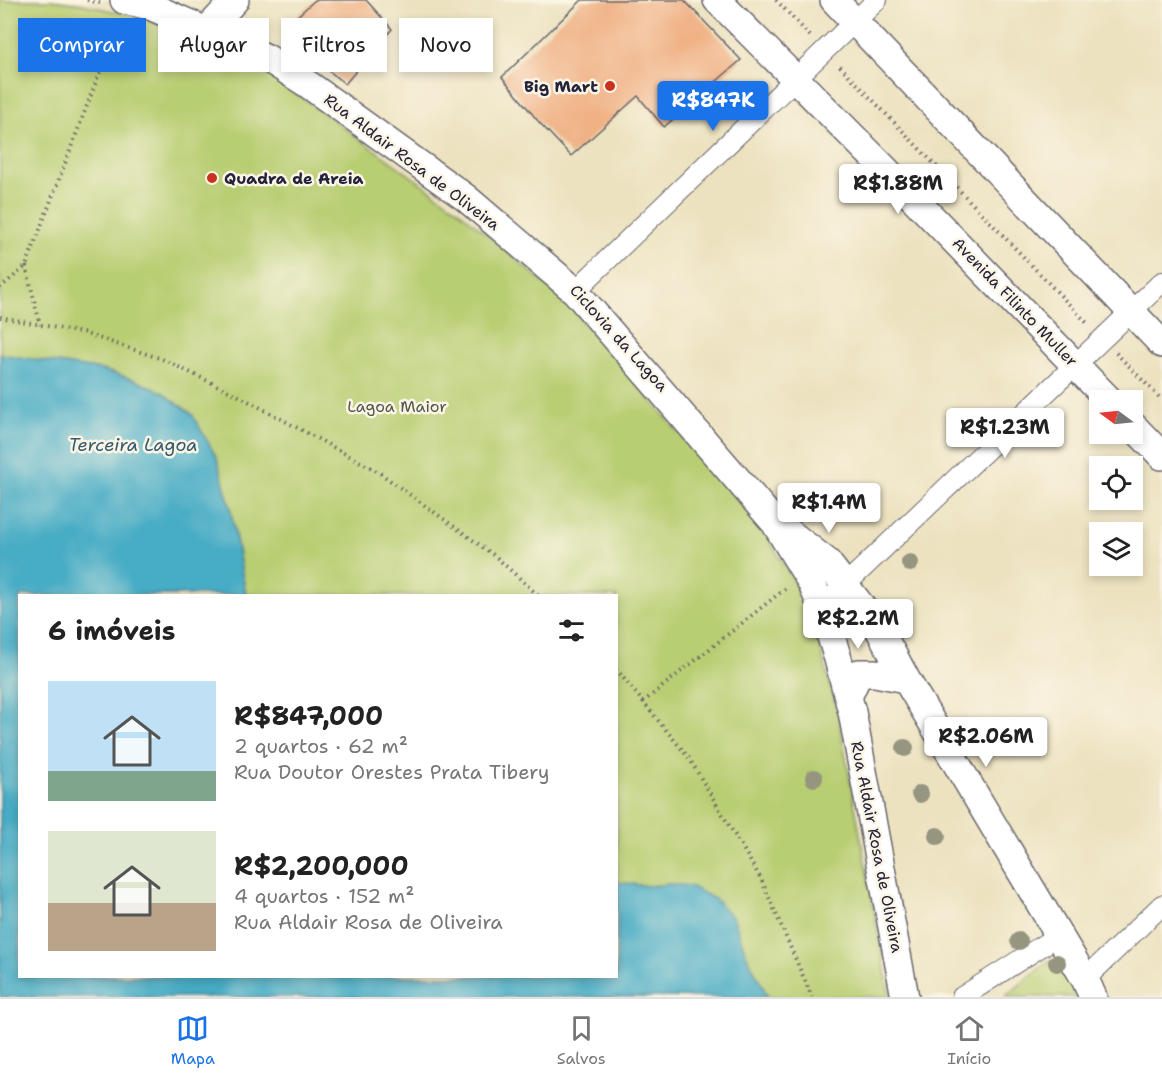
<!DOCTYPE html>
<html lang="pt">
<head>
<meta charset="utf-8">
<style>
  :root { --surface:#fff; --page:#f6f6f6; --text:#222; --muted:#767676; --line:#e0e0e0; --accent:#1a73e8 }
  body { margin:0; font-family:"Shantell Sans",sans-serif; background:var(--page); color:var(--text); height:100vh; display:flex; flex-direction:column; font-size:22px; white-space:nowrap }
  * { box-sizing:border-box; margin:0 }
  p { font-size:20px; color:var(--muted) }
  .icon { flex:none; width:33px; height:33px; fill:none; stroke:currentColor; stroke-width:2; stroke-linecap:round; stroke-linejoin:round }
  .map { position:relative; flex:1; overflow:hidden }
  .sheet { position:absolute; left:18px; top:594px; width:600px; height:384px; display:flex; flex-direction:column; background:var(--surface); border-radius:0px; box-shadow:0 3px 9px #0003 }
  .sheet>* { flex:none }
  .guide { position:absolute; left:18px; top:18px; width:600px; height:54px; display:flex; gap:12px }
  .needle { width:39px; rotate:285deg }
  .tools { position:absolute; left:1089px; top:390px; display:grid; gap:12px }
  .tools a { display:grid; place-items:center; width:54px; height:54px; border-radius:0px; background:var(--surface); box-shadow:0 3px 9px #0003; font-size:30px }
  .price { position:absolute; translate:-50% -51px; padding:0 14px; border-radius:6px; background:#fff; color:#222; font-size:20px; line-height:39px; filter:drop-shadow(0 2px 3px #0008) }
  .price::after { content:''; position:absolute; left:50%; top:36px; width:18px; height:14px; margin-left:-9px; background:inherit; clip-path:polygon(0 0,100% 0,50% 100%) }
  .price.current { background:var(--accent); color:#fff }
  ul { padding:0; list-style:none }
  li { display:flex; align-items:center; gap:18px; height:150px; padding:0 30px }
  li span { display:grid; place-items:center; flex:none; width:168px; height:120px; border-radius:0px; color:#555 }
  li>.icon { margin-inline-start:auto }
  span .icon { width:72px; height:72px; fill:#fffc; stroke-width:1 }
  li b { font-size:26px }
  h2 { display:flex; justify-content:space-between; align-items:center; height:72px; padding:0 30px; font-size:26px }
  .chip { padding:0 21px; border-radius:0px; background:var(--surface); box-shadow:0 3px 9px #0003; font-size:21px; line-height:54px }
  .chip.current { background:var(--accent); color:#fff }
  .menu { display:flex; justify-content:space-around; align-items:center; height:84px; border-top:2px solid var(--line); background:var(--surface); font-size:16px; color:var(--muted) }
  .menu a { display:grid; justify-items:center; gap:3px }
  .menu .current { color:var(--accent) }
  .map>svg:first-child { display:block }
</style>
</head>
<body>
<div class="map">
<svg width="1162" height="997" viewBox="0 0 1162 997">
  <rect width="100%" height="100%" fill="#fcf5e5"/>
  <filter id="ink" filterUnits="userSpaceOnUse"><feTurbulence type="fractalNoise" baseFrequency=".0167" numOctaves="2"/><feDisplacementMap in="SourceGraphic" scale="12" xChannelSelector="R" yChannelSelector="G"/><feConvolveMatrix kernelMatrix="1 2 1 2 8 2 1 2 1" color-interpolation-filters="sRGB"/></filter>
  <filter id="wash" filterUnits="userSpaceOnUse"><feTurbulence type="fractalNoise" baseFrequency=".008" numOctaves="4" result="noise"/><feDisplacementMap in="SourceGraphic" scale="24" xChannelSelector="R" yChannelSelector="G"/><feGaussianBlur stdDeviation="1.35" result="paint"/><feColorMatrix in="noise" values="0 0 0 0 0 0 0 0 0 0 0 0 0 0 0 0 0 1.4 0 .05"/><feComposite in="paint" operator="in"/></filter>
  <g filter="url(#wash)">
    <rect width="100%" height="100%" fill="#ece2c0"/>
    <path fill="#b8ce72" stroke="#6d7856" stroke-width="1.5" d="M0,0H51L82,4L146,19L260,70L301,97L457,209L565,301L764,531L798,589L808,613L821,651L838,715L890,997H768L746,954L734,920L671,884L649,886L617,882L616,596L246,595L230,506L162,392L135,380L102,370L0,354Z
      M1052,958L1075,986L1080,997H1005Z"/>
    <path fill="#46acc5" stroke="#346780" stroke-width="1.5" d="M0,354L102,370L135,380L162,392L192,414L217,458L230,506L246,595L20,596V976H616L617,882L649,886L671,884L690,886L715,899L734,919L746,954L768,997H0Z"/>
    <g id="blocks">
      <path fill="#f0b184" d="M315,0H366L392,29L345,84L281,31Z
        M582,0H684L741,60L664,127L638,96L571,156L538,121L502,77Z"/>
    </g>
  </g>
  <g filter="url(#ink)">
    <use href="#blocks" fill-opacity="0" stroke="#69656a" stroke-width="1.5"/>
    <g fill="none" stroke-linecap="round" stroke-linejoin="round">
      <defs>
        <path id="street" d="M575,291L877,0
          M822,607L1162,282
          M1085,979L1162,905
          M962,997L1059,935"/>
        <path id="secondary" d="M124,0L150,6L267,58L309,85L466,198L575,291L775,523L811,582L822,607L838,659L852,712L905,997
          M717,0L886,170L1109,400
          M834,0L1162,344
          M205,32L235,0
          M1132,425L1162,456
          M786,530L827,562L879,629L906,679L1085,979L1093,997
          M848,697L859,673H875L906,679"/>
      </defs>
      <use href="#street" stroke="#69656a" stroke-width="22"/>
      <use href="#secondary" stroke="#69656a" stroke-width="30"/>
      <path stroke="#69656a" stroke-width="4" stroke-dasharray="1.5 4.5" stroke-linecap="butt" d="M87,0L100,3
        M776,0L811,37
        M840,66L1088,324
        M26,266L40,325
        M0,288L26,266L118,24
        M0,317L83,333L162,359L237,395L377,471L495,556L539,596
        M1116,353L1162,400
        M616,669L689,758L761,879L812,997
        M643,702L786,588"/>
      <use href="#street" stroke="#fff" stroke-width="20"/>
      <use href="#secondary" stroke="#fff" stroke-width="27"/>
    </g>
    <g fill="#969580">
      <circle cx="910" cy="563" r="9"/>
      <circle cx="905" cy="748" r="9"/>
      <circle cx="814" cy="778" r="9"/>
      <circle cx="920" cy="794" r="9"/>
      <circle cx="937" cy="836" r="9"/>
      <circle cx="1019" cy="941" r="9"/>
      <circle cx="1057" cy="963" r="9"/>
    </g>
  </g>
  <g fill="#c8321e" stroke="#fcf5e5" stroke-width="2">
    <circle cx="610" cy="86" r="6"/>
    <circle cx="212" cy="178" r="6"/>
  </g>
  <g text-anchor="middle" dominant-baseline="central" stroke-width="5" stroke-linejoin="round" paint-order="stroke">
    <g font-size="16" font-weight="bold" fill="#22223b" stroke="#fcf5e5" text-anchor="end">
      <text x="598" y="86">Big Mart</text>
      <text x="224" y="178" text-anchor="start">Quadra de Areia</text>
    </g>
    <g font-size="16" fill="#22223b" stroke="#fcf5e5">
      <text transform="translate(412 162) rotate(37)">Rua Aldair Rosa de Oliveira</text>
      <text transform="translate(1015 302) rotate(46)">Avenida Filinto Muller</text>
      <text transform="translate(619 338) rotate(48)">Ciclovia da Lagoa</text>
      <text transform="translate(877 847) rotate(79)">Rua Aldair Rosa de Oliveira</text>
    </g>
    <g font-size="16" fill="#4f564c" stroke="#fcf5e5">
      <text x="397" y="406">Lagoa Maior</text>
    </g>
    <g font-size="18" font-style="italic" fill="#305972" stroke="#fcf5e5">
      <text x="133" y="445">Terceira Lagoa</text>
    </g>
  </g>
</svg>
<div class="tools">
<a><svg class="needle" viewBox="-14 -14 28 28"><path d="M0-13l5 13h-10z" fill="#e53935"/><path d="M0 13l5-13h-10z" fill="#767676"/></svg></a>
<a><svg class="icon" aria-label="locate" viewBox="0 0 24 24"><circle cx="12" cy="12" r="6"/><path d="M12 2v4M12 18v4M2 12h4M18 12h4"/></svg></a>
<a><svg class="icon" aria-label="layers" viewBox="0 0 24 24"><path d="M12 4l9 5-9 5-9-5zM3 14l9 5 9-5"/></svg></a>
</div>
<b class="price current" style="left:713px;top:132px">R$847K</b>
<b class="price" style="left:898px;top:215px">R$1.88M</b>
<b class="price" style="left:1005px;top:459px">R$1.23M</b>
<b class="price" style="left:829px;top:534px">R$1.4M</b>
<b class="price" style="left:858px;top:650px">R$2.2M</b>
<b class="price" style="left:986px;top:768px">R$2.06M</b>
<div class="guide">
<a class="chip current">Comprar</a>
<a class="chip">Alugar</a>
<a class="chip">Filtros</a>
<a class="chip">Novo</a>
</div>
<section class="sheet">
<h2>6 imóveis<svg class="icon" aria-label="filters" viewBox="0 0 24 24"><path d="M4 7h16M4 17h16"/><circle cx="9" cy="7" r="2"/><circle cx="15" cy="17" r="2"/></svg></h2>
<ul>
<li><span style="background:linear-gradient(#bfe0f5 75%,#7fa58c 0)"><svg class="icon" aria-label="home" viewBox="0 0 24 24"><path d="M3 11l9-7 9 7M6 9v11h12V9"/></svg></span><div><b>R$847,000</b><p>2 quartos · 62 m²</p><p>Rua Doutor Orestes Prata Tibery</p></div></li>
<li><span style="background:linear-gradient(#dfe7d0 60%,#b9a48a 0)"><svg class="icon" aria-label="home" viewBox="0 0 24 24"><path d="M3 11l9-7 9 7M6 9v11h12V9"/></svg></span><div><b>R$2,200,000</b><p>4 quartos · 152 m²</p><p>Rua Aldair Rosa de Oliveira</p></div></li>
</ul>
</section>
</div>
<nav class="menu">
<a class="current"><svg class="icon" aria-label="map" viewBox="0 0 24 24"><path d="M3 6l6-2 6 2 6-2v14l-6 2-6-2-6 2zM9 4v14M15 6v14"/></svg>Mapa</a>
<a><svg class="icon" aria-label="saved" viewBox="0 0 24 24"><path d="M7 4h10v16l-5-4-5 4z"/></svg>Salvos</a>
<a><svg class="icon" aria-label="home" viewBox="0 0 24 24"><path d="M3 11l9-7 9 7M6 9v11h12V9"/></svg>Início</a>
</nav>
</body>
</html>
